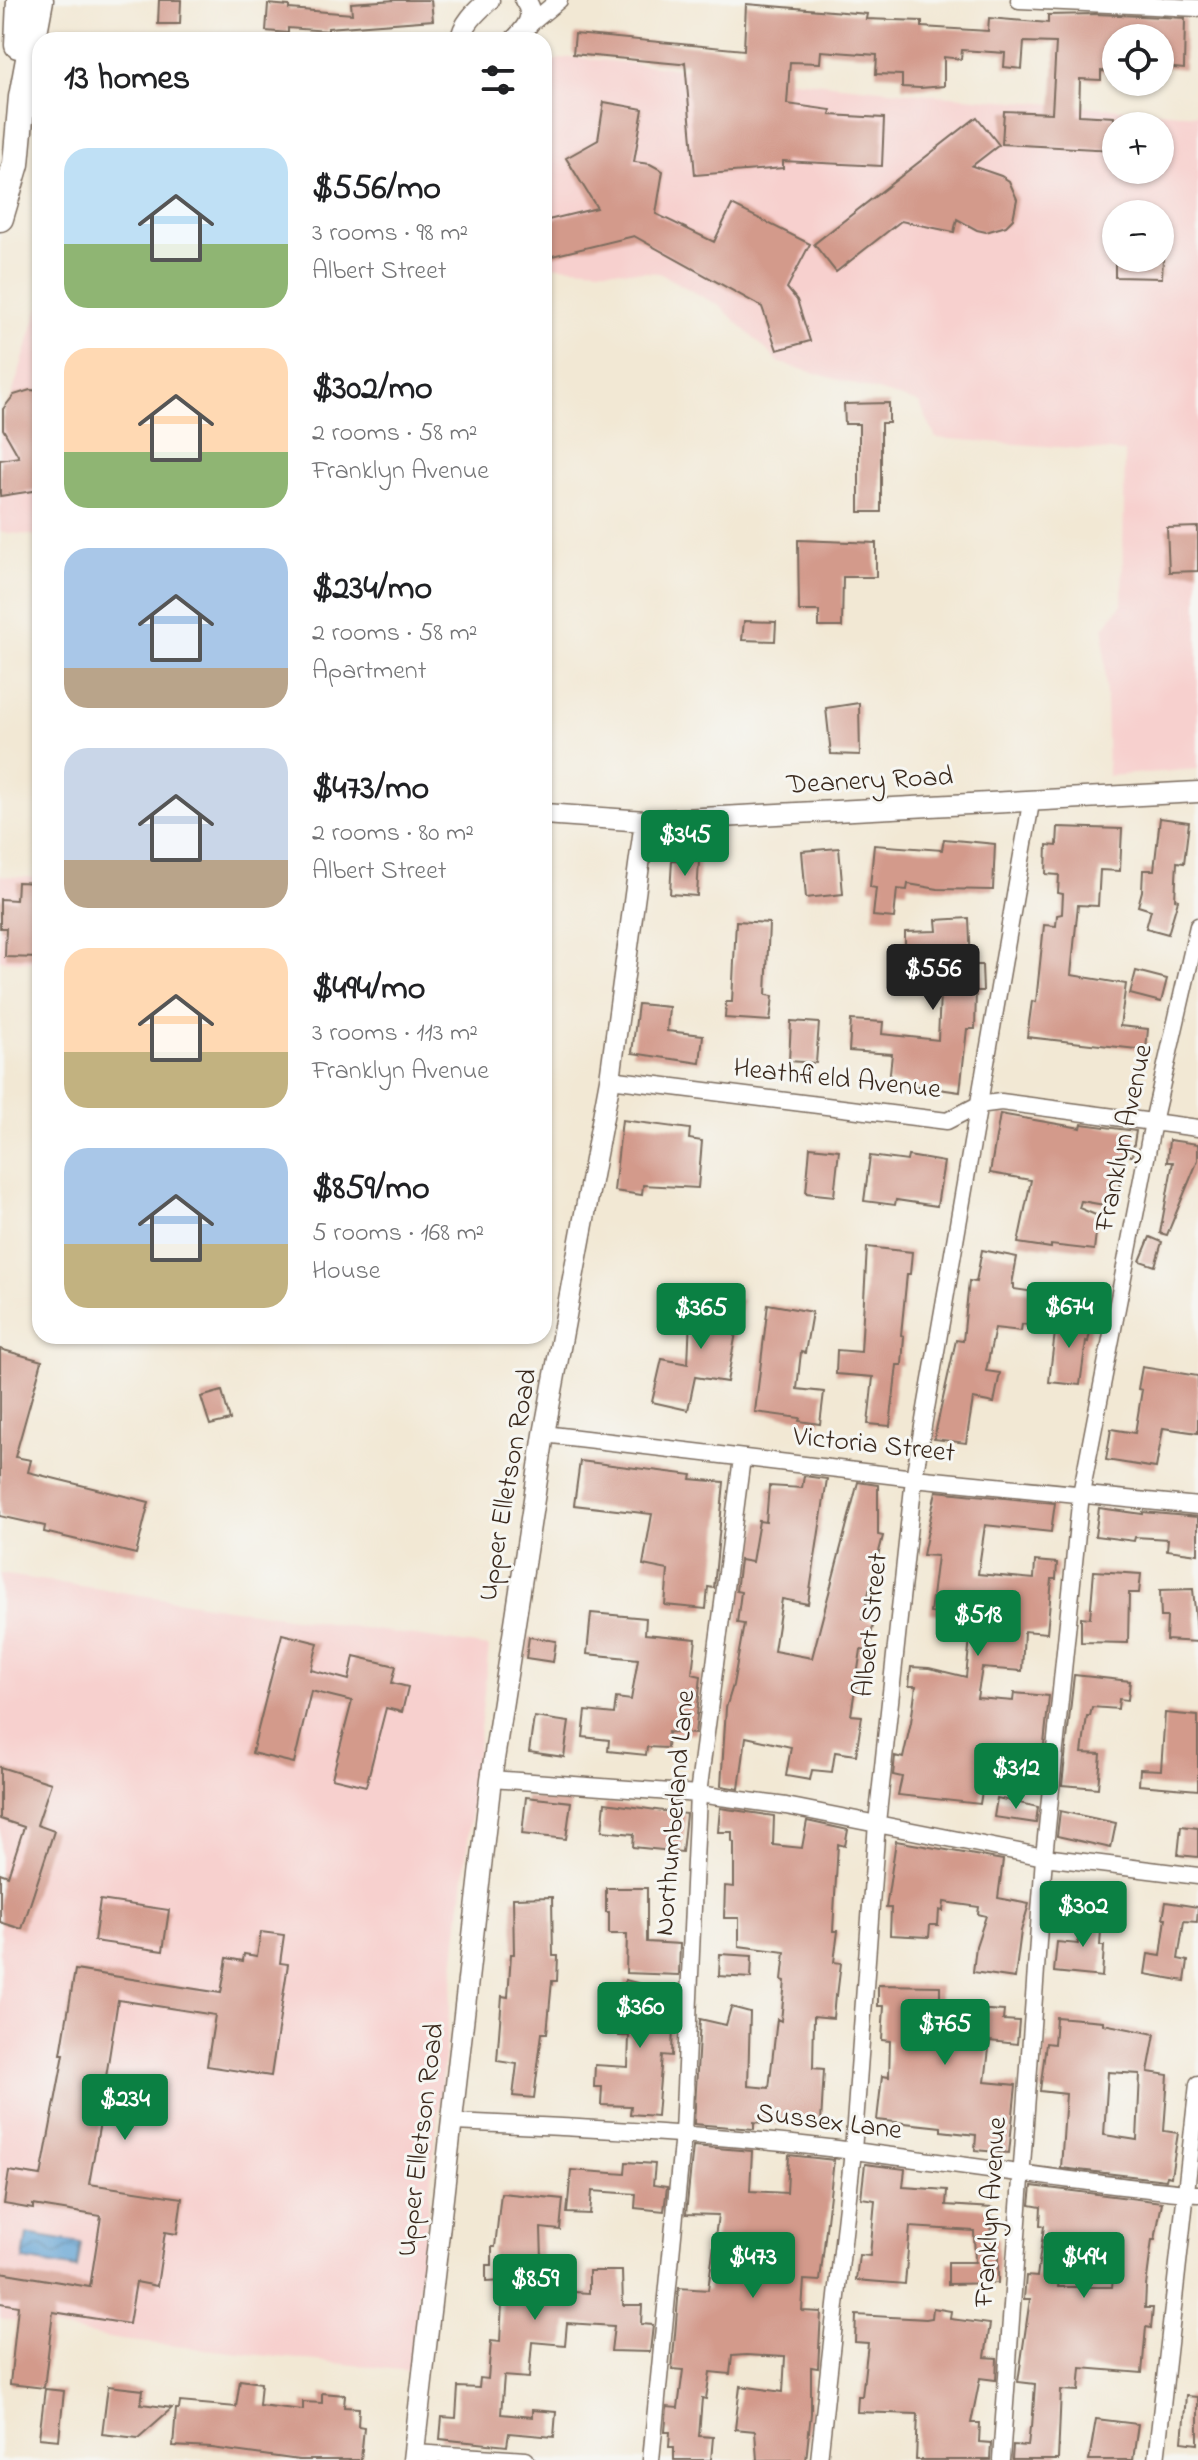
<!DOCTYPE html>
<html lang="en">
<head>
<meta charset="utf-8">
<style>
  :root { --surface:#fff; --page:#f2f2f2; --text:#202124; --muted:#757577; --accent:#0b8043 }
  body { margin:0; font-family:"Indie Flower",sans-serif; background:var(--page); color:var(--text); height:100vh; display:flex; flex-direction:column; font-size:30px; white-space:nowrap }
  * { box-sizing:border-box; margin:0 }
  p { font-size:26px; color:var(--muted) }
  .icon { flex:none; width:44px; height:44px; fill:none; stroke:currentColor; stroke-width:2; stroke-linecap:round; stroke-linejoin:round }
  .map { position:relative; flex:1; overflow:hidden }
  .side { position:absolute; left:32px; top:32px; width:520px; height:1312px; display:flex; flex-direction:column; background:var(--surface); border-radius:24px; box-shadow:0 2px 6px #0004 }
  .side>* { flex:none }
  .fabs { position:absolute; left:1102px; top:24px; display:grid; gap:16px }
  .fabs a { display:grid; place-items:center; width:72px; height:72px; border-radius:50%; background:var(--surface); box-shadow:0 2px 6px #0004; font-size:40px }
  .price { position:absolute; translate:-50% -68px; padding:0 18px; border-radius:8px; background:var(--accent); color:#fff; font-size:26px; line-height:52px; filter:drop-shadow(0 2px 4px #0008) }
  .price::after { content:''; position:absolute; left:50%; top:48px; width:24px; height:18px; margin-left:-12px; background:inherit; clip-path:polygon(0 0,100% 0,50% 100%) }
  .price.selected { background:#222; color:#fff }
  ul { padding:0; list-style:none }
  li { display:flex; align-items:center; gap:24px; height:200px; padding:0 32px }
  li span { display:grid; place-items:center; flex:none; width:224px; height:160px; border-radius:24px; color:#555 }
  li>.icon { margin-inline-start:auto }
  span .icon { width:96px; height:96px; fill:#fffc; stroke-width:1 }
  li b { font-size:34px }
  h2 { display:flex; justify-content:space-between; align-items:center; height:96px; padding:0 32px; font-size:34px }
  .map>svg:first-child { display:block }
</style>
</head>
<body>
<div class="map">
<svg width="1198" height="2460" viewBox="0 0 1198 2460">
  <defs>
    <pattern id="water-waves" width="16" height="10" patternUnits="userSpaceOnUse" patternTransform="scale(2)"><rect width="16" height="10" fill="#5fa0d2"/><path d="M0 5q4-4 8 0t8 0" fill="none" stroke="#5083aa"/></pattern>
  </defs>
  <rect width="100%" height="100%" fill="#f6f6f2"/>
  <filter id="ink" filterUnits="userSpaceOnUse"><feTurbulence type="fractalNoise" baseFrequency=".0125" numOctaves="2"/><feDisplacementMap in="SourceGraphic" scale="16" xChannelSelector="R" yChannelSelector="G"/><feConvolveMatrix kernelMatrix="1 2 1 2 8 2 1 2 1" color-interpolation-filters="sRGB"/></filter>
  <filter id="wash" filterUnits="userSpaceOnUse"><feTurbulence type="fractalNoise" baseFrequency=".006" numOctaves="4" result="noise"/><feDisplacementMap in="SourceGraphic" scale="32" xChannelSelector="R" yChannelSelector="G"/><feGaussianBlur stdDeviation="1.8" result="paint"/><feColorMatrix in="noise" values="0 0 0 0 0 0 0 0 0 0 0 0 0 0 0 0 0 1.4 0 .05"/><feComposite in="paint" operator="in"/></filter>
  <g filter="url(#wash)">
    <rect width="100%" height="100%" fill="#f2e8d4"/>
    <path fill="#f7d0ce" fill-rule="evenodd" d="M572,57L938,95L1198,115V769L1108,776L1104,627L1122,604L1125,452L936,438L919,403L780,363L721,307L659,273L544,265V110L552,61ZM1116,126H1160V170H1116ZM1116,214H1160V258H1116Z
      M40,305V536L0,532V433Z
      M0,876L40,878V962L0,960Z
      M0,1574L489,1647L410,2371L120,2340L0,2318Z"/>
    <path fill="url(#water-waves)" stroke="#4d6578" stroke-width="2" d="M27,2234L81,2243L77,2269L23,2260Z"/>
    <g id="blocks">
      <path fill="#d39a8b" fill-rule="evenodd" d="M159,0H181L180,24H158Z
        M396,0H431L433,20L328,28V31L288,28V33L266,31L268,4L289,6V9L352,14L351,3Z
        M746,4L867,14L866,19L922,21V27L988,31L989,18L1048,23V15L1095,14L1185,18L1184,69L1164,67L1165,62H1160V38H1116L1115,72L1101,71V80L1080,79L1079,115L1114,117L1113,150L1002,144L1004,111L1052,113L1056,43L1024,42L1022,69L1004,67L1005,53L962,50L961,59L944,57V86L920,88L902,87V75L876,74L877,55L821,51L820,63L790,62L787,104L831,110L830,115L884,118L882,166L783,161V168L695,175L685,62L680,64L573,54L575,34L744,50Z
        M604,102L643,109L634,162L650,164L663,171L656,214L714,242L732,205L810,244L787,288L797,300L810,341L777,350L762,307L634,236L544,258V221L597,208L566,158L598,140Z
        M977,117L999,145L972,166L1001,176L1009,181L1017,199L1013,219L1006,226L986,232L977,230L957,219L954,232L901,221L836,272L814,244Z
        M1115,258H1163L1162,278L1115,277Z
        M30,390L40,391V490L0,496V460L19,457L3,429V409L14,395Z
        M889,403V423H881V512H859V424H845L844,404Z
        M1198,527V571L1169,572L1167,528Z
        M798,540L876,543V577H843L842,627H819V611H799Z
        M744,621L776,622L775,641L742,640Z
        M859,703L860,755L831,754L826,708Z
        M1160,818L1189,822L1184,863L1177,862L1175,899L1178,900L1168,934L1146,928L1151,910L1138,906L1142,891L1143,870H1154Z
        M1058,827L1122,829L1120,871L1100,870L1098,906L1078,905L1071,975L1126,984L1120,1026L1148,1029L1146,1050L1027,1037L1032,1001L1036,1002L1044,925L1056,926L1057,915L1062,914L1063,894L1058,893L1059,875L1046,874L1047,845L1057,846Z
        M944,839L995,844L993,890L938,889L908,884L907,890L897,889L894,918L873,916L876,888L870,887L874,845L942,850Z
        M839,848L843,894L806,898L802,851Z
        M672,860L699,861L697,896L670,894Z
        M17,882L40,883V958L5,957L6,928H0V899L16,900Z
        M969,918L971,965H982L983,991H976L975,1029H967L960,1092L889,1082L892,1054L849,1051L851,1020L883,1022L882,1034L938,1040L940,993H930L929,957L905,958V932L937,931L936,920Z
        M736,921L769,923L766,995L773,996L770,1021L725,1018L726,1002H732Z
        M1136,971L1167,979L1161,1002L1130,994Z
        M638,1004L669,1007L667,1031L703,1035L700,1063L632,1053Z
        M791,1021L819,1023L816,1063L789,1061Z
        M1000,1114L1081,1128L1082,1124L1136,1131L1132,1156L1125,1155L1116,1207L1081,1201L1079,1208L1098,1216L1094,1250L1051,1245V1248L1018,1243L1031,1180L990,1173Z
        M622,1120L690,1129L689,1139L702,1141L698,1188L643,1185L642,1195L614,1191Z
        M1169,1140L1198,1144V1160L1167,1235L1160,1233L1173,1162H1167Z
        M810,1147L839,1150L834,1196L806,1193Z
        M870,1156L907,1161L908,1156L944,1162L937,1206L896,1200L895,1205L864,1201Z
        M1150,1237L1162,1242L1155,1266L1140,1261Z
        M867,1247L912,1252L910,1274H907L901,1335L904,1336L902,1365H897L890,1426L868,1424L873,1377L836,1374L837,1350L861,1352Z
        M982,1250L1017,1257L1012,1284H1014V1289L1054,1295L1050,1328L1022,1324L1021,1331L995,1328L986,1371L1000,1373L994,1403L973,1399L966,1443L934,1439L956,1340L963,1341L969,1281L976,1282Z
        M691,1295L742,1300L727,1382L695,1377L688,1410L652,1402L662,1359L688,1364Z
        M768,1304L812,1312L805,1353L801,1352L797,1389L824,1392L820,1424L799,1421L800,1418L755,1412Z
        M1057,1316L1092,1322L1088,1342L1086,1341L1080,1385L1049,1382Z
        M0,1349L42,1361L15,1457L31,1460L28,1472L149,1502L136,1554L44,1532L45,1526L0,1516Z
        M1142,1367L1198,1376V1433L1163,1428L1156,1468L1106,1460L1111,1429L1135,1433L1142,1390L1138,1389Z
        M222,1391L230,1420L210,1425L201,1397Z
        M580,1461L692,1475L691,1479L724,1482L714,1588L708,1587L706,1609L665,1605L668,1570L643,1565L652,1514L574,1505Z
        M804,1476L827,1479L808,1604L782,1599L774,1651L812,1658L858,1482L878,1485V1535L883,1536L862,1619L874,1622L867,1651L861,1650L851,1715L862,1716L856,1755L835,1752L832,1772L812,1770L810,1780L786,1776L791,1747L746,1737L739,1789L721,1786L726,1708L733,1685L744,1624L737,1623L741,1592L736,1591L740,1560L752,1562L759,1521L766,1522L769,1486L802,1488Z
        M936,1491L1055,1503L1051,1532L985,1525L978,1574L1034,1579L1035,1561L1057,1563L1056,1579H1052L1047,1633L1024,1631L1022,1671L982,1668L977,1698L1013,1701L1014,1693L1049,1696L1040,1783L984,1779L980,1804L898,1795L902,1777L893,1775L895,1756L903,1758L911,1722L916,1686H909L911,1667L929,1668L966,1677L972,1618L930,1613L937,1556L923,1555Z
        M1099,1508L1143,1514V1512L1198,1517V1554L1167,1550L1168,1539L1135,1537L1134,1541L1095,1536Z
        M1094,1571L1141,1574L1139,1593H1129L1128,1643L1081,1642V1617L1090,1618Z
        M1193,1589L1198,1642L1166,1640L1167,1617H1161L1160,1590Z
        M591,1613L646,1618L645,1634L696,1639L692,1674L701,1676L695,1734L668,1732L667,1748L647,1747L646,1755L608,1751L609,1740L583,1737L586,1711L614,1714L616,1698L631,1700L638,1659L587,1654Z
        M282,1634L318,1643L311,1670L349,1680L354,1656L396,1666L392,1683L408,1687L402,1712L386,1708L366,1786L332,1778L352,1701L311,1691L294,1763L252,1753Z
        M529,1637L556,1641L553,1662L526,1658Z
        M1074,1675L1130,1681L1128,1700L1119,1699L1118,1709L1092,1707L1090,1716H1087L1082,1753L1101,1754L1098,1788L1062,1785Z
        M1165,1713L1198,1716V1790L1139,1785L1140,1769L1161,1770Z
        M534,1717L569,1722L564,1757L529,1752Z
        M0,1767L51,1783L37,1825L54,1831L22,1929L0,1922V1873L8,1876L24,1827L0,1819Z
        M526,1797L571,1802L566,1839L522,1834Z
        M997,1798L1038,1807L1036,1823L994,1817Z
        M605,1803L686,1814L682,1852L633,1847L634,1834L602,1831Z
        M720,1808L774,1816L773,1845L802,1848L807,1821L848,1830L845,1846L838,1844L835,1895L833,1931H838L834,1962L841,1963L837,1996L835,1995L833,2018L814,2016L813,2068L824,2069L821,2123L784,2121L783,2125L754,2122V2129L694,2124L700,2019L726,2025L731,2007L750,2012L748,2086L769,2088L777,2019L781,2021L785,1981L782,1980L785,1952L739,1946V1918H724L725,1886L734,1887V1842L732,1841V1832H718Z
        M1060,1811L1116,1823L1111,1848L1057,1836Z
        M1181,1826L1198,1828V1857L1178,1855Z
        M896,1841L1003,1860L998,1898L1029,1904L1021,1931L1015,1978L973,1972L976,1946L986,1916L978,1914L979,1907L944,1902L943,1911L939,1910L938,1925H930L929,1937L890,1935L891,1908H886Z
        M606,1888H647V1942L680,1944L679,1975L626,1973L627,1934H609V1912H606Z
        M552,1897L553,1956H558L557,1981H552L547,2033H542L534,2098L513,2096L517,2064L497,2061L502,1996L508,1997L511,1954H514L513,1898Z
        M100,1900L169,1910L163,1951L94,1941Z
        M1166,1902L1198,1907L1197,1922L1184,1921L1178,1959L1188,1961L1185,1981L1145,1974L1148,1954L1161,1956L1166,1918H1163Z
        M1080,1912L1102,1914L1100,1946H1104L1102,1977L1054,1972L1057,1942L1078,1944Z
        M261,1932L284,1935L280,1963L288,1964L271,2076L207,2066L215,2015L118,2000L106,2077H108L89,2184L182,2198L177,2234L165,2232L157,2286L136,2282L129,2324L53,2312L44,2388L10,2384L18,2306L0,2303V2272L90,2287L101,2216L33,2205V2209L4,2204L9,2171L41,2176L64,2054H61L75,1970L221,1993L227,1958L243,1961L244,1954L257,1956Z
        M720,1954L752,1956L751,1978L719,1976Z
        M625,1980L674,1992L672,2056L662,2055L657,2116L630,2114L631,2106L601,2105L602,2087H594L595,2065L628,2067L629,2036H619L621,1991H625Z
        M878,1985L940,1986V2007L1004,2011L1003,2020L1019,2021L1017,2044L990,2041L985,2082L1016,2085L1009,2153L975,2150L976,2135L941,2131V2127L877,2120L882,2076L889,2077L890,2041L882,2040L884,2006H878Z
        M1056,2017L1103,2021V2024L1155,2034L1148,2072L1168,2075L1164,2131L1178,2133L1171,2177L1167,2176L1166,2180L1061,2168L1066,2094L1040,2091L1046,2043L1054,2044ZM1108,2072L1140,2074L1137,2140L1104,2135Z
        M693,2146L752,2151L750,2191L787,2193L789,2155L834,2160L820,2281L804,2280L802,2311L821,2312L818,2368L811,2367V2413L806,2460H757L755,2431L735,2429L740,2386L783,2392L785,2357L746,2355L732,2356L730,2374L710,2372L706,2399L702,2398L699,2436L713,2437L711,2460H674V2447H669L670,2432H665L667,2407L678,2408L683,2370L672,2369L679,2288L708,2290L718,2215L686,2214Z
        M626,2162L655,2164L653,2185L667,2187L664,2211L635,2208L636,2194L592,2191L590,2214L567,2213L571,2170L625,2174Z
        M865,2164L905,2169L903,2187L947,2190L946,2205L992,2208L990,2238H998V2283L948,2284V2262H975L974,2231L910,2227L905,2284L856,2280L859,2255L870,2256L875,2200L861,2198Z
        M1032,2186L1162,2202L1155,2240H1152L1146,2286L1145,2308H1153L1151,2328L1146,2327L1142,2373L1081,2368L1079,2391L1061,2390L1058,2460H1012L1013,2445L1028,2446L1030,2427H1032L1035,2384L1018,2382L1030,2299H1024L1026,2276L1037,2277L1044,2226L1040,2225L1041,2207L1030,2205ZM1065,2235L1118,2241L1112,2287H1058Z
        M501,2193L563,2199L560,2230L541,2228L543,2290L589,2293V2271H622L623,2305H642L641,2324L653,2325L650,2352L611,2351L614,2326L567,2323L565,2345L532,2342L529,2378L504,2376L501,2414L532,2417V2410L556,2412L554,2437L509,2433L507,2446L440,2439L442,2417L456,2418L458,2387L479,2388L480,2378L488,2379L491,2341L500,2342L503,2281L486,2282V2265H492V2247H495Z
        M933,2308L951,2311L950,2319L990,2324L985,2357L997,2358L996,2380L980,2378L971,2423H980L979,2442L991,2443L990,2460H916L918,2414L857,2412L858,2396H862L868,2343L855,2342L856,2315L926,2319L932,2318Z
        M240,2380L261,2383L259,2405L303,2410V2402L322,2403V2393L345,2395L344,2407L359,2408L358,2426L364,2427L361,2460H299L212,2448L173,2446L176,2409H179L180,2402L236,2407Z
        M108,2386L143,2390L141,2404L172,2408L138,2438L102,2434Z
        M45,2389L64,2391L59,2440L39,2438Z
        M1186,2396L1198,2397V2444L1182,2442Z
        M1096,2419L1138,2424L1133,2460H1089Z"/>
    </g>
  </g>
  <g filter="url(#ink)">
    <use href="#blocks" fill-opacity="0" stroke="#7b6c5e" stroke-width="2"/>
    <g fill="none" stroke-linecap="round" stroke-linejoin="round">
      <defs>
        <path id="minor" d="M1019,0L1198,8
          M530,24L559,0
          M610,1079L947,1121L978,1105L1001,1102L1198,1128
          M544,1434L914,1478L1198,1506
          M491,1779L698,1794L786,1806L1044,1857L1198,1876
          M453,2122C587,2128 720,2134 853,2151C968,2165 1083,2184 1198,2194
          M414,2453L526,2460
          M651,2460L683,2133L698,1794L742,1458
          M819,2460L853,2151L877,1823L914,1478L1031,803
          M1001,2460L1044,1857L1081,1494L1153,1122L1198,926
          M1156,2460L1198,2084"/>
        <path id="tertiary" d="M461,40C462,24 478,10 489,0
          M515,40C527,28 537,16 525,0
          M544,814L645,821L1198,792
          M413,2460L491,1779L544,1434L610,1079L645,821"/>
        <path id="primary" d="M18,45L20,0
          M0,218L16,164L22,97L40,0"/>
      </defs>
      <use href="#minor" stroke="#7b6c5e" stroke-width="19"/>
      <use href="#tertiary" stroke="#7b6c5e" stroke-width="23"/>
      <use href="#primary" stroke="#7b6c5e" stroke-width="29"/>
      <use href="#minor" stroke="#fff" stroke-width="16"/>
      <use href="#tertiary" stroke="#fff" stroke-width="20"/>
      <use href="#primary" stroke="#fff" stroke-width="26"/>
    </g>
  </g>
  <g text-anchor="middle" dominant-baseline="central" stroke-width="6" stroke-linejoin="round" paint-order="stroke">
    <g font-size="28" fill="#3b2a1e" stroke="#f6f6f2">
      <text transform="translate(870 782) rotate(-3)">Deanery Road</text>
      <text transform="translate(837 1080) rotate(6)">Heathfield Avenue</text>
      <text transform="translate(1125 1138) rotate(-78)">Franklyn Avenue</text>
      <text transform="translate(874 1446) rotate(6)">Victoria Street</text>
      <text transform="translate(509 1485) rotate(-80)">Upper Elletson Road</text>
      <text transform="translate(872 1625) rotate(-84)">Albert Street</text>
      <text transform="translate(676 1813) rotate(-85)">Northumberland Lane</text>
      <text transform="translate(829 2123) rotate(7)">Sussex Lane</text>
      <text transform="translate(422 2140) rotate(-83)">Upper Elletson Road</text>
      <text transform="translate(992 2212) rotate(-86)">Franklyn Avenue</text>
    </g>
  </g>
</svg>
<div class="fabs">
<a><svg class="icon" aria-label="locate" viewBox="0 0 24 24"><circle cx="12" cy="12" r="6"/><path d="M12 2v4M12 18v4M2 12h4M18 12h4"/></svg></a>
<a>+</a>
<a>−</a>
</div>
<b class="price" style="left:685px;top:878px">$345</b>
<b class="price selected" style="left:933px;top:1012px">$556</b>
<b class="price" style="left:1069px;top:1350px">$674</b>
<b class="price" style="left:701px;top:1351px">$365</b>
<b class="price" style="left:978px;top:1658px">$518</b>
<b class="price" style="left:1016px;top:1811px">$312</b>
<b class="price" style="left:1083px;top:1949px">$302</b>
<b class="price" style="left:640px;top:2050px">$360</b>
<b class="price" style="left:945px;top:2067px">$765</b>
<b class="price" style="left:125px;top:2142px">$234</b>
<b class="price" style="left:753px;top:2300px">$473</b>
<b class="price" style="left:1084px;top:2300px">$494</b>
<b class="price" style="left:535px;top:2322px">$859</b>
<section class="side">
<h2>13 homes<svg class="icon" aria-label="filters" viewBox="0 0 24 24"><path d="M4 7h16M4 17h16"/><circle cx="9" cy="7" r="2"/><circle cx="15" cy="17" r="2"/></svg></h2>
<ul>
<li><span style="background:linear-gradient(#bfe0f5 60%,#8fb573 0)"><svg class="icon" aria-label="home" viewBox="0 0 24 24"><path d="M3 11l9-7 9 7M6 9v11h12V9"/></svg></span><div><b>$556/mo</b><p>3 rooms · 98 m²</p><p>Albert Street</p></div></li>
<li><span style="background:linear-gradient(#ffd9b3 65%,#8fb573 0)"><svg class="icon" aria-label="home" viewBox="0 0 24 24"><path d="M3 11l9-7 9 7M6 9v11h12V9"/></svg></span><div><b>$302/mo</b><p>2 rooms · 58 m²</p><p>Franklyn Avenue</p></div></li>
<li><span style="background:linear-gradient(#a9c7e8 75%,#b9a48a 0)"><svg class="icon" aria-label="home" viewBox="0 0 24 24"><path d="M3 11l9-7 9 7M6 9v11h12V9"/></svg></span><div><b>$234/mo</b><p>2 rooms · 58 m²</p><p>Apartment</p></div></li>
<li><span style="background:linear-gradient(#c9d6e8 70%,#b9a48a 0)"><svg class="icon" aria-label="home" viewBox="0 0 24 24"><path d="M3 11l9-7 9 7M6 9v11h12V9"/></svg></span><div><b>$473/mo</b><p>2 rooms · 80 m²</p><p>Albert Street</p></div></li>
<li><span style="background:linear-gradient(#ffd9b3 65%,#c2b280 0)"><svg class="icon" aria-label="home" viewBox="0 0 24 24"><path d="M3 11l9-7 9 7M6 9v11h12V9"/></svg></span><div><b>$494/mo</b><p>3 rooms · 113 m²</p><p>Franklyn Avenue</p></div></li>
<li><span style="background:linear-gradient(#a9c7e8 60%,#c2b280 0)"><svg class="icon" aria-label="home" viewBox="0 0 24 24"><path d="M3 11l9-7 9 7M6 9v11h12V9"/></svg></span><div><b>$859/mo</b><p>5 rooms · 168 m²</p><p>House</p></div></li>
</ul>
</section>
</div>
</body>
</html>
